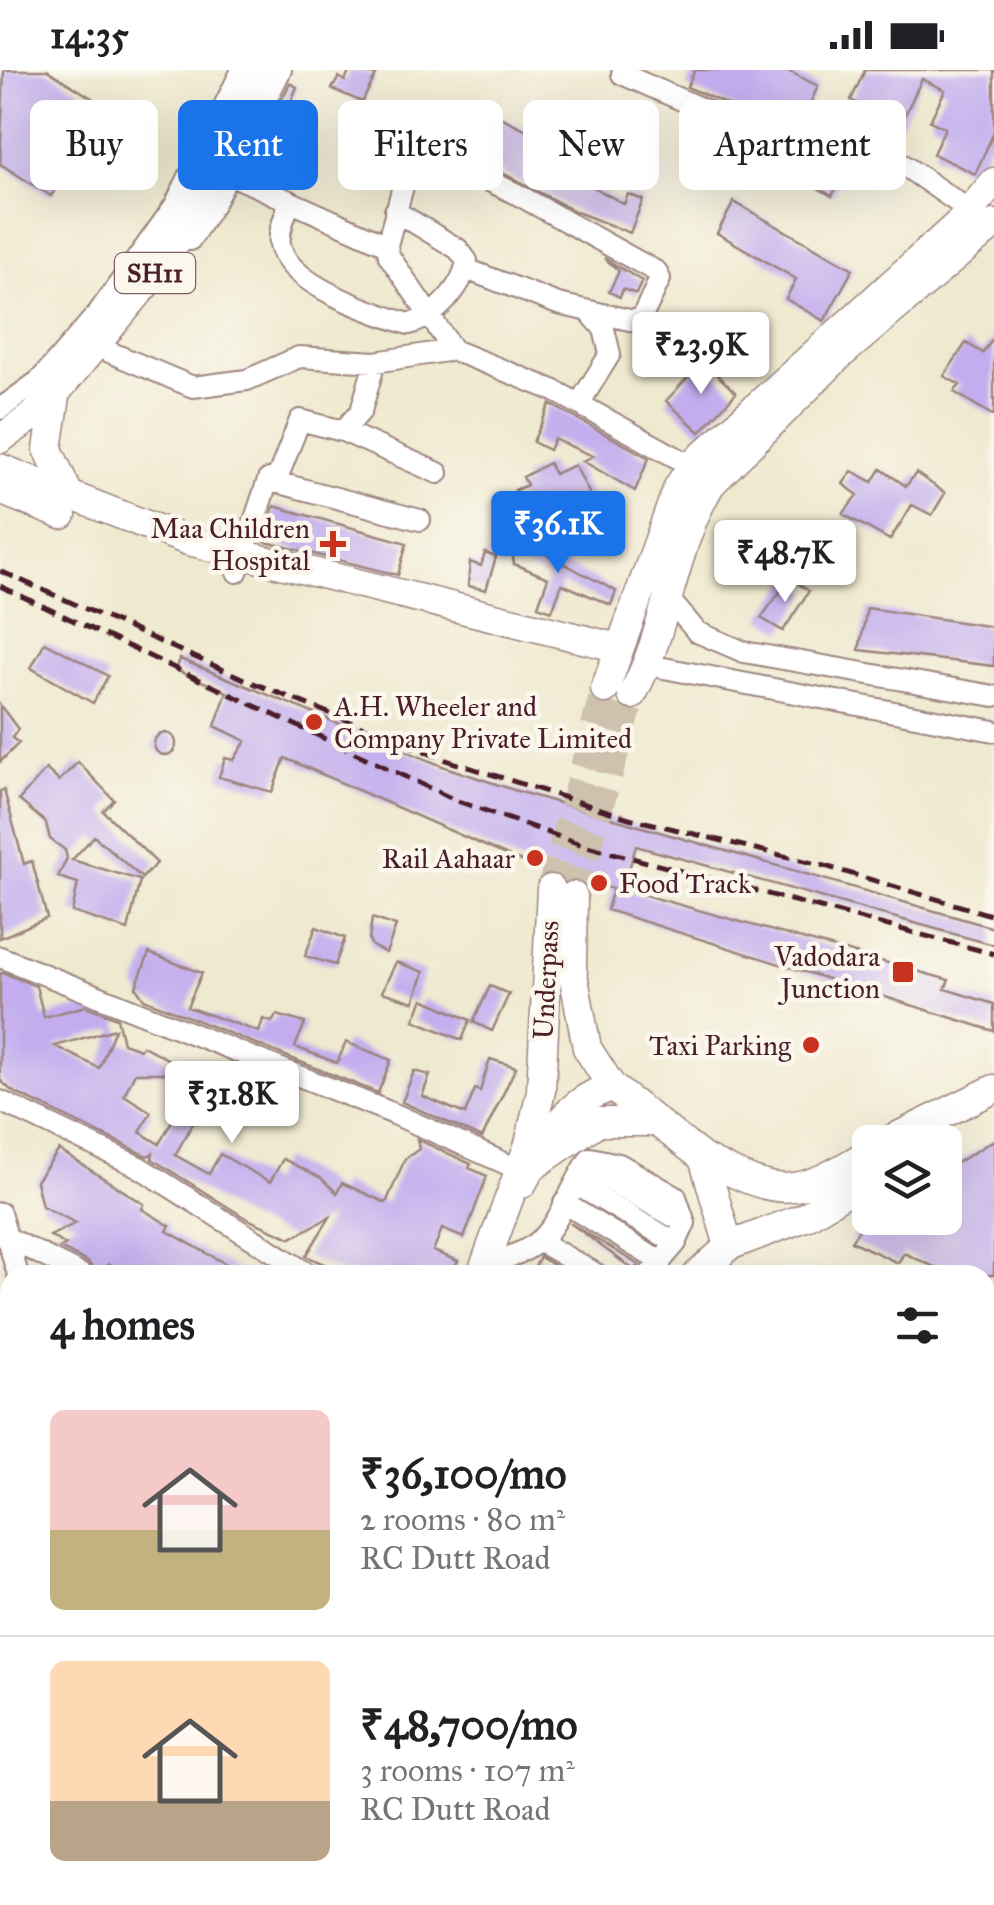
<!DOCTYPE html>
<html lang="en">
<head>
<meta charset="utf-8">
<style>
  :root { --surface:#fff; --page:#f6f6f6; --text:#202124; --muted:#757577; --line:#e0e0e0; --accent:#1a73e8 }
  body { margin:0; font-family:"IM FELL Great Primer",serif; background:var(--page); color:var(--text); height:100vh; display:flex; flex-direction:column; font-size:38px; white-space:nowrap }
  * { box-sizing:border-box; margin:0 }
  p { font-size:32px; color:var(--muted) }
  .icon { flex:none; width:55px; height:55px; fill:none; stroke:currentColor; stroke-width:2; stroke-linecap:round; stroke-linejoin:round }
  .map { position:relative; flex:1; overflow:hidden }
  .details { position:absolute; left:0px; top:1195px; width:995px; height:640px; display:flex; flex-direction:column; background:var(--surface); border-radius:30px 30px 0 0; box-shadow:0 10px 40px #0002 }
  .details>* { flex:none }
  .guide { position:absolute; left:30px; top:30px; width:935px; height:90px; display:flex; gap:20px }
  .tools { position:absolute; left:852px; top:1055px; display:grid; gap:20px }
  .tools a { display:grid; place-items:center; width:110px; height:110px; border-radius:15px; background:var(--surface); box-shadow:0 10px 40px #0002; font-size:50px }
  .price { position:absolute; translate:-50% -85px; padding:0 22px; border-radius:10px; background:#fff; color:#222; font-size:32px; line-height:65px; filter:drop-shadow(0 2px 5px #0008) }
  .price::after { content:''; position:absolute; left:50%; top:60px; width:30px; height:22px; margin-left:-15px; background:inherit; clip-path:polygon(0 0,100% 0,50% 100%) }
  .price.current { background:var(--accent); color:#fff }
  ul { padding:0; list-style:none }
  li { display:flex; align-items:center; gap:30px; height:250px; padding:0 50px }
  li+li { border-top:2px solid var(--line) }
  li span { display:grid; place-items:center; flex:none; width:280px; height:200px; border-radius:15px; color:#555 }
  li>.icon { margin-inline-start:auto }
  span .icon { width:120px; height:120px; fill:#fffc; stroke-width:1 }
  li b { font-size:42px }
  h2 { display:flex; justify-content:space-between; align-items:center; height:120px; padding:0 50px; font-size:42px }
  .pill { padding:0 35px; border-radius:15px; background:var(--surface); box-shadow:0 10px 40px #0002; font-size:35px; line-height:90px }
  .pill.current { background:var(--accent); color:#fff }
  .status { display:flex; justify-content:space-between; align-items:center; height:70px; padding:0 50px; background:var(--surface); direction:ltr }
  .status svg { height:28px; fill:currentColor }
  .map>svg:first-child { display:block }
</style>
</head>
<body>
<div class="status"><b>14:35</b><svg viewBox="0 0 49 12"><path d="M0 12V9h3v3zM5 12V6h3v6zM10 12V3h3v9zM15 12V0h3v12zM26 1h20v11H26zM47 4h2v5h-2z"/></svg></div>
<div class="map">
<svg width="994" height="1835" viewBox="0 0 994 1835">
  <rect width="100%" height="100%" fill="#fbf7ec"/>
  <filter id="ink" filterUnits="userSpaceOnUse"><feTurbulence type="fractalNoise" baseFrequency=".01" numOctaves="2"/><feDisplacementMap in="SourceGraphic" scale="20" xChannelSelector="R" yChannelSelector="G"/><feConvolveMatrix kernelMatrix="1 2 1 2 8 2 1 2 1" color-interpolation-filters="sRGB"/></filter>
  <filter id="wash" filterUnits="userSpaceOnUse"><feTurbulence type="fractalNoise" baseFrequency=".0048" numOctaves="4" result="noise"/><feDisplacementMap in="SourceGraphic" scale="40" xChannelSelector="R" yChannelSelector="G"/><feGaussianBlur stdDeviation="2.25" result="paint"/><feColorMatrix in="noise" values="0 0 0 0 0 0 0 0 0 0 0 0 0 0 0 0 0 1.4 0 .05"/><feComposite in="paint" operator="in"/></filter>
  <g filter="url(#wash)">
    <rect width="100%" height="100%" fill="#efe9cf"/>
    <g id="blocks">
      <path fill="#c3adee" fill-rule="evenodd" d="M4,0H47L106,37L51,126L0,94Z
        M350,0L376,5L362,32L332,19L339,7L345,11Z
        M695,0H786L818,16L810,34L779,57L687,17Z
        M865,0H994V62L975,104L933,84L945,58L930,51L945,20L922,9L900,55L851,30Z
        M290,13L297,17L279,61L278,74L289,78L280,100L251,91Z
        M480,32L494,44L529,61L533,55L551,68L548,75L593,107L590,115L624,134L628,124L643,130L630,163L577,142L445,73L462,42L472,46Z
        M384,62L401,73L390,112L364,96Z
        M827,62L864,85L855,82L832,126L799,107Z
        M766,82L789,95L772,119L737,101L741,87L757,96Z
        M734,132L853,199L824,251L786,229L796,209L717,163Z
        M604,188L642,211L636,224L623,219L620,227L609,222L619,201Z
        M994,267V346L954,322L960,315L944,306L966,273L983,283Z
        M703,291L736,323L700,362L666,331Z
        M550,334L649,388L635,421L583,391L593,386L554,369L549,380L533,372Z
        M549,393L554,404L575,395L599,443L551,469L541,448L529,452L515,420L527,415L523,407Z
        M881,399L906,416L916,403L945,423L932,445L912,435L890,470L843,444L858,425L843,414L852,401L873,412Z
        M274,436L407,473L398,505L262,471Z
        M517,469L616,521L611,535L562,514L552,541L538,536L548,508L514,494L512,482Z
        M485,483L496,487L486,520L468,516L470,492L481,496Z
        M790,508L809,521L783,561L761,548Z
        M867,538L994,557V596L859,580Z
        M45,572L108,606L93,633L31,598Z
        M180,589L445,697L517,721L994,858V875L636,776L623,819L949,910L945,919L994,934V961L607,840L613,819L517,790L285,688L272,722L219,707L225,688L234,690L246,671L215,656L227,622L176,600Z
        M0,635L18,659L12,668L19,673L0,692Z
        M154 674a11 11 0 1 1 22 0a11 11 0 1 1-22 0Z
        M78,692L114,730L103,741L157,793L142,808L94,766L72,790L140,810L128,860L72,842L78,813L58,807L67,788L65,780L50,769L46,753L19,730L46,699L59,711Z
        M4,720L24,794L32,791L47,848L0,868V721Z
        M372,848L396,856L386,883L372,876L369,870Z
        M316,857L345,868L335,895L305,886Z
        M149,883L202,903L187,937L259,962L263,949L272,952L277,945L305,953L295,977L337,993L346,972L391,990L378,1023L144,929L136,917Z
        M396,892L424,902L414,932L382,922Z
        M4,903L36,916L44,947L86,936L117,948L123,973L140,979L143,976L169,990L166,1003H135L124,1025L151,1042L140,1062L159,1074L180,1037L187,1040L197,1003L246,1024L242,1035L237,1034L234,1039L208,1027L175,1085L209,1104L220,1084L270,1112L283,1089L321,1108L337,1123L342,1113L386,1133L405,1089L419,1079L417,1069L471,1094L469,1098L487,1106L464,1168L442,1159L433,1181L458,1191L451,1205H348L306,1186L330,1147L291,1168L247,1149L152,1089L153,1083L147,1086L12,1021L0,1010V904ZM115,959L99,998L55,976Z
        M490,916L509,924L492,961L473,952Z
        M423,929L470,950L462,970L414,950Z
        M490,989L516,997L482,1068L402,1032L414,1001L430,1005L422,1026L465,1044L475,1019L480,1021Z
        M994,1070V1205H952L904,1183L898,1193L851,1171L867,1148H945V1100Z
        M59,1080L144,1134L142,1139L170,1156L167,1161L246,1205H126L109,1194L96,1205L89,1193L60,1178L66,1175L50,1166L76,1153L42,1136L36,1111Z
        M570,1153L639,1195L634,1200Z
        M540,1187L570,1205H531Z"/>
    </g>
  </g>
  <g filter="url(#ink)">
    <use href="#blocks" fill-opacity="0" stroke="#9c847d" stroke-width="2.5"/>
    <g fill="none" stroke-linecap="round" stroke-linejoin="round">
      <path stroke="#cec1ae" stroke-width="28" stroke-dasharray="28 14" stroke-linecap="butt" d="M551,819L605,619
        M573,826L632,625"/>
      <defs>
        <path id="minor" d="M622,4L778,72L793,68L817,45L834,47L970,141
          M229,104L387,175
          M290,131C286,145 276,164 281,178C292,216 374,243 409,254C435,248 463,217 467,191L458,179L395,141
          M190,170L213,135L281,0
          M453,280L389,186L387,175L414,76L515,123L657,202L660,209L642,247L634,251L558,234L466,199
          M107,281L193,317L247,310L299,287L375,292L453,280L555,321L701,401
          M579,334L610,284L604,259L592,245
          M0,339L40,310L98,243L156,162L175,135L242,0
          M343,361L438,403
          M268,410L420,450
          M237,502L268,410L278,406L300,350L343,361L361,341L375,292
          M669,529L697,562L744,582L994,626
          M648,595L994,661
          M0,887L392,1043L520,1100
          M0,1031L139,1097L310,1205
          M585,1097L685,1153
          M575,1114L676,1173
          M564,1133L661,1192
          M0,1143L18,1205
          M6,1167L82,1205
          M542,1173L598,1205
          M489,1192C560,1178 554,1144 590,1088L619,1094L676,1127L685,1153L676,1173L649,1205
          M0,1457L10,1464
          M0,1747L10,1752"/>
        <path id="major" d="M55,333L48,379L71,429
          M0,369L33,346L58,320L152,207L179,168L260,0
          M0,398L188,471L619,578
          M0,420L62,445
          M605,619L678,417L693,394L960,152L994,112
          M632,625C668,559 672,478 711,414L838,287L994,154
          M573,826L572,898L587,978L612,1017L703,1088L729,1176
          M886,1072L994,1019
          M703,1088C781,1128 794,1129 870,1082
          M534,1093C554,1057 571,1029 612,1017
          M522,1114L532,1097L597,1052H654
          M481,1205L529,1074L541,1021L551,819
          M697,1205L729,1176L805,1147L870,1107
          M47,1835L53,1825
          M73,1835L80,1825"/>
      </defs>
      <use href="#minor" stroke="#9c847d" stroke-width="24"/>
      <use href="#major" stroke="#9c847d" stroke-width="31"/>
      <use href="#minor" stroke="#fff" stroke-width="20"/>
      <use href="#major" stroke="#fff" stroke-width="28"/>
      <path stroke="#4a1f2b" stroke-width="5" stroke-dasharray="15 8" stroke-linecap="butt" d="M0,501L251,612L446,690L629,748L825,796L994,846
        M0,516L455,730L583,775L994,884"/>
    </g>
  </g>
  <g fill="#c8321e" stroke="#fbf7ec" stroke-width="4">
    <path d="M328 459h10v10h10v10h-10v10h-10v-10h-10v-10h10z"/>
    <circle cx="314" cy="652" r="10"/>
    <circle cx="535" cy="788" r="10"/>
    <circle cx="599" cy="813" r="10"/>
    <rect x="891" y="890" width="24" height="24" rx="5"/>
    <circle cx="811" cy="975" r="10"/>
  </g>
  <g text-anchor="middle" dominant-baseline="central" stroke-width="9" stroke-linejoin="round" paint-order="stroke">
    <rect fill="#fbf7ec" stroke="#7f6065" stroke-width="2.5" x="115" y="183" width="80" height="40" rx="8"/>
    <g font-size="25" font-weight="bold" fill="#4a1f2b">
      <text x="155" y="203">SH11</text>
    </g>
    <g font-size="28" fill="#4a1f2b" stroke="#fbf7ec" text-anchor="end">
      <text x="310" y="458">Maa Children<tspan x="310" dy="32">Hospital</tspan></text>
      <text x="334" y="636" text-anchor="start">A.H. Wheeler and<tspan x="334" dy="32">Company Private Limited</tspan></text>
      <text x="515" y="788">Rail Aahaar</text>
      <text x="619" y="813" text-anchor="start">Food Track</text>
      <text x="880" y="886">Vadodara<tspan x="880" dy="32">Junction</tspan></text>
      <text x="791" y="975">Taxi Parking</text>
    </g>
    <g font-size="28" fill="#4a1f2b" stroke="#fbf7ec">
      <text transform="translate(546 910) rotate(-87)">Underpass</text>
    </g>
  </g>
</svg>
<div class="tools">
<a><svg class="icon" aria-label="layers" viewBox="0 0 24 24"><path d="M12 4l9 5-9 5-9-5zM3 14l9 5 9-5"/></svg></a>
</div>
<b class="price" style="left:701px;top:327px">₹23.9K</b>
<b class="price current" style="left:558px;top:506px">₹36.1K</b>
<b class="price" style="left:785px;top:535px">₹48.7K</b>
<b class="price" style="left:232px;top:1076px">₹31.8K</b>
<div class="guide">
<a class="pill">Buy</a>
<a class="pill current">Rent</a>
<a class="pill">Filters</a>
<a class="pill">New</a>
<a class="pill">Apartment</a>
</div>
<section class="details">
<h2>4 homes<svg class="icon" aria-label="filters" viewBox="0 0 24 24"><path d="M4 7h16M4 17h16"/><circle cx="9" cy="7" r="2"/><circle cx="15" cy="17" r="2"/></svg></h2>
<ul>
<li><span style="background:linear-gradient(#f6c9c9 60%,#c2b280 0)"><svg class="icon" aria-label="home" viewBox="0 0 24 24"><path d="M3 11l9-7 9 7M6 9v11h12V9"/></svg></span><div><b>₹36,100/mo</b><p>2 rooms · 80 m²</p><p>RC Dutt Road</p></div></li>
<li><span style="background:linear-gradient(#ffd9b3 70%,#b9a48a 0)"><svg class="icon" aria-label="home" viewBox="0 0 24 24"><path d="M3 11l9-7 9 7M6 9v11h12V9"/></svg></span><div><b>₹48,700/mo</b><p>3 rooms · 107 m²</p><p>RC Dutt Road</p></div></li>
</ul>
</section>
</div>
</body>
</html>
